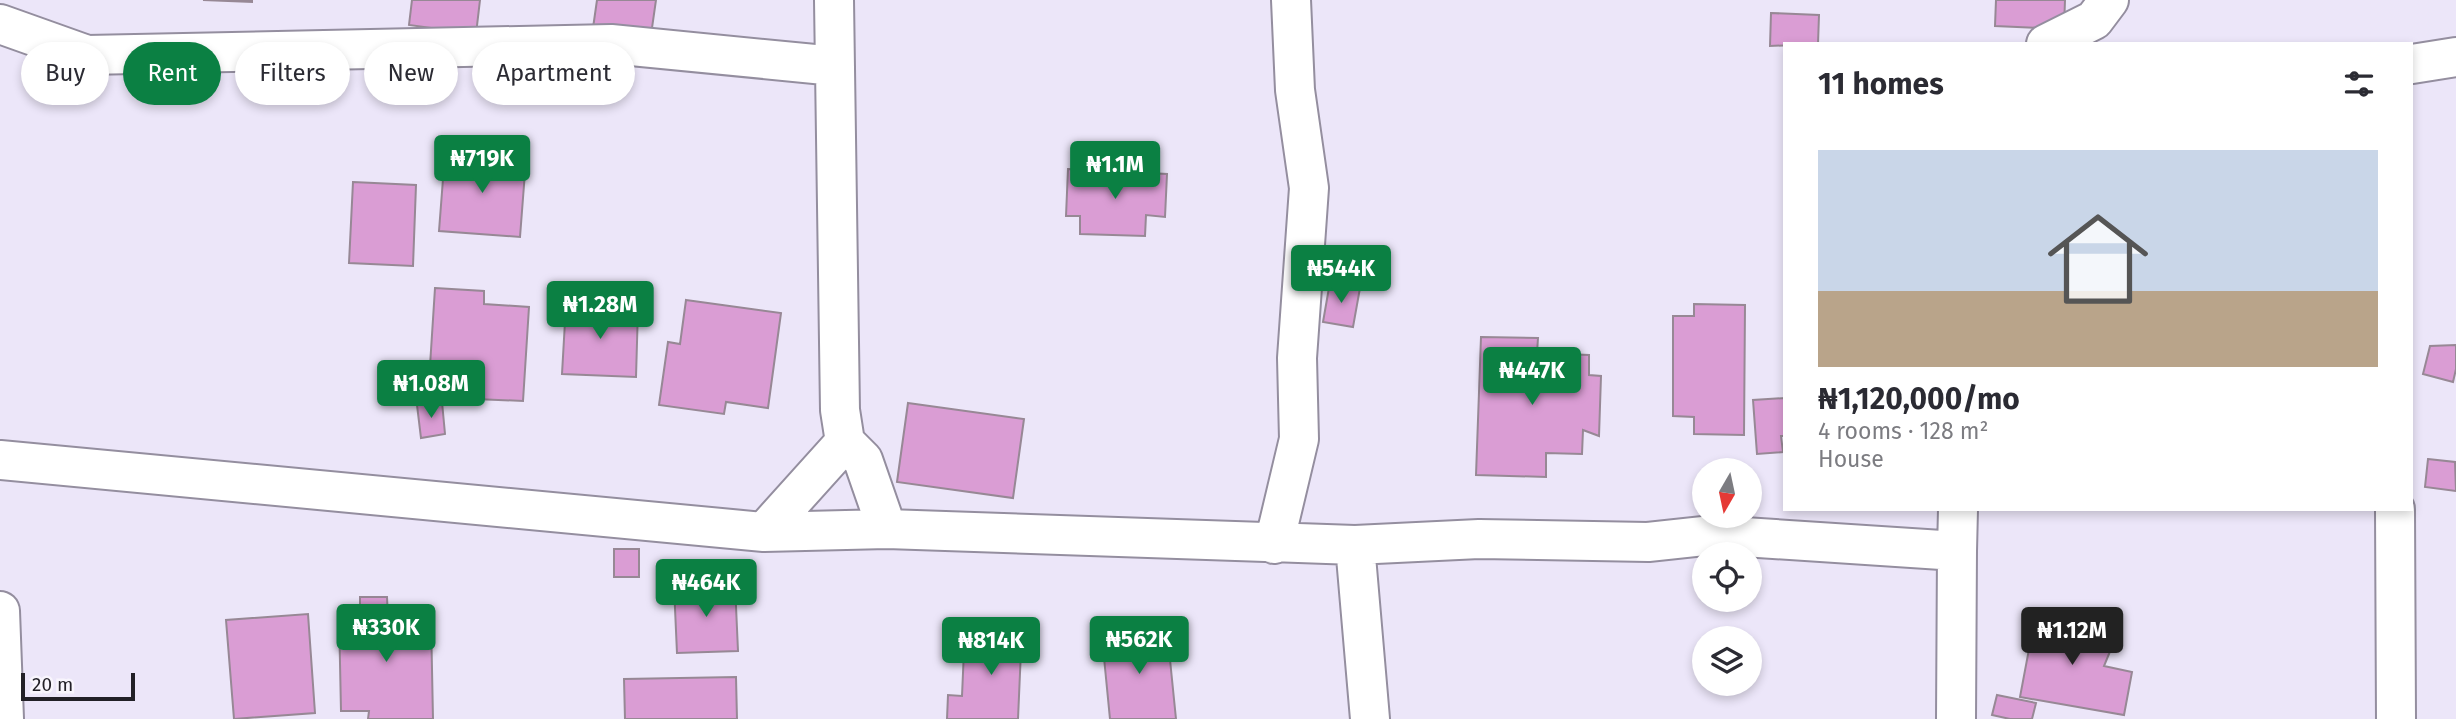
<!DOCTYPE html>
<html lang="en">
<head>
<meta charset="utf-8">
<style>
  :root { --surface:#fff; --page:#f2f2f3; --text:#2b2b33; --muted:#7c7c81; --line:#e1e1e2; --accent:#0b8043 }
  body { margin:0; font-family:"Fira Sans",sans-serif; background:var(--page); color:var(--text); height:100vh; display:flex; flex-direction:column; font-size:26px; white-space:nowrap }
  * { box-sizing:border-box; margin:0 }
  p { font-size:23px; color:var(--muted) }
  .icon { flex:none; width:38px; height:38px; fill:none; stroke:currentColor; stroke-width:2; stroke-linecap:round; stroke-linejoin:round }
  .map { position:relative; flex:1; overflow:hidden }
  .sheet { position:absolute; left:1783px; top:42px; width:630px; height:469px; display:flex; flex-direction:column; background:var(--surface); border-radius:0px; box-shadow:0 4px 10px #0003 }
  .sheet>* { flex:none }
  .guide { position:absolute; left:21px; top:42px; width:665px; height:63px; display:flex; gap:14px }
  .needle { width:46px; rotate:189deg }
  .buttons { position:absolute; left:1692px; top:458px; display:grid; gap:14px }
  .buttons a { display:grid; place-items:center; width:70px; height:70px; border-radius:50%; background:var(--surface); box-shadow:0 4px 10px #0003; font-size:35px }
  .scale { position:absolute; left:21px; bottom:18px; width:114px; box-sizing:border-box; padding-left:7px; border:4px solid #222027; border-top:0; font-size:19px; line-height:24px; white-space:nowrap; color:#222027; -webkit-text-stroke:5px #f8f5fd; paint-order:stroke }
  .price { position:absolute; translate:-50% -60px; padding:0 16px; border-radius:7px; background:var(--accent); color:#fff; font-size:23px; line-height:46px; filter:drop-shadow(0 2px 4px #0008) }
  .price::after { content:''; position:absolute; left:50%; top:42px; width:21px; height:16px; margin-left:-10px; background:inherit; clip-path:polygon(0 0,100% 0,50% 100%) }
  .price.current { background:#222; color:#fff }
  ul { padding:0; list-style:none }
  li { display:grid; align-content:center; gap:14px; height:371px; padding:0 35px }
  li+li { border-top:2px solid var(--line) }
  li span { display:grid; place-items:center; height:217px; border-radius:0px; color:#555 }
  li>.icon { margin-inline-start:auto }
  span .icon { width:126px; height:126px; fill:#fffc; stroke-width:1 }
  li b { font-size:30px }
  h2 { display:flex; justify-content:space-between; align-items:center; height:84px; padding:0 35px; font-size:30px }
  .tag { padding:0 24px; border-radius:32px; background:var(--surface); box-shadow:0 4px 10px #0003; font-size:24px; line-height:63px }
  .tag.current { background:var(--accent); color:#fff }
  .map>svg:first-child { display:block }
</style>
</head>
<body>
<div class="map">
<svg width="2456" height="719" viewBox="0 0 2456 719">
  <rect width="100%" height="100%" fill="#ece6f9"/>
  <path fill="#da9dd4" stroke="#978895" stroke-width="2" d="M203,0H252V2Z
    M412,0H480L476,34L409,25Z
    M597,0H656L651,35L593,28Z
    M1996,0H2065L2064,29L1995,26Z
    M1771,13L1819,15L1818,44L1770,46Z
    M445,153L526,159L520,237L439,231Z
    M1068,169L1167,174L1165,217L1146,215L1145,236L1080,234V216H1066Z
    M353,182L416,185L413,266L349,263Z
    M1330,282L1360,288L1353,327L1323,322Z
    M435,288L484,291V304L529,307L523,401L428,397Z
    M686,300L781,313L768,408L726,402L724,414L659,405L668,342L680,344Z
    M566,304L638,308L636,377L562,374Z
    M1694,304L1745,305L1744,435L1694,434V417L1673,416V316H1694Z
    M1481,337L1538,338L1537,353L1589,355V375L1601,376L1599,436L1583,430L1582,454L1546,453V477L1476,475Z
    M2456,345V369L2453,382L2423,374L2430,346Z
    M1785,398V436H1781L1783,452L1757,454L1753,400Z
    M442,402L445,434L421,438L417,405Z
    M908,403L1024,419L1013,498L897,482Z
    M2428,459L2455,462L2456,491L2425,487Z
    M614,549H639V577H614Z
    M735,584L738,651L677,653L674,586Z
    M360,597H387L388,619H431L433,719H368L369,711H341L339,615L360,614Z
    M2036,612L2098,623L2093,646L2111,649L2104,666L2132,672L2124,715L2020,697Z
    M308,614L315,713L234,719L226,620Z
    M980,625L1022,627L1018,719H947L948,695L962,696L964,650L979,656Z
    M1167,630L1176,719H1110L1102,637Z
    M736,677L737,719H625L624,679Z
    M1997,695L2036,703L2032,719H2010L1992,715Z"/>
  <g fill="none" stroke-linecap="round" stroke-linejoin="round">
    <defs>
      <path id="street" d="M834,0L840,410L845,442L863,460L887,529
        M0,24L87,55L611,44L835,66
        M2046,44L2094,20L2109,0
        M2412,64L2456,57
        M0,460L764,532L887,529L1355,545L1479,539L1648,542L1713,535L1957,551L1956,719
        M2395,509L2396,719
        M764,532L845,442
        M1274,544L1299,439L1297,358L1309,188L1295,90L1291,0
        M1355,545L1370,719
        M1957,551L1958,509
        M0,611L4,719"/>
    </defs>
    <use href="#street" stroke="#948e9f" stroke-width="42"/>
    <use href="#street" stroke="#fff" stroke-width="38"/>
  </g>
</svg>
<div class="buttons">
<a><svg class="needle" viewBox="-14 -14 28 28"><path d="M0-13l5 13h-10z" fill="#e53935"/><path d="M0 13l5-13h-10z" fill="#7c7c81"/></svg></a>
<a><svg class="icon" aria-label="locate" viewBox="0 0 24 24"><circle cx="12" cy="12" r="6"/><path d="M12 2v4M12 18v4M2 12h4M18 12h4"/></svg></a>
<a><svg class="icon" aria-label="layers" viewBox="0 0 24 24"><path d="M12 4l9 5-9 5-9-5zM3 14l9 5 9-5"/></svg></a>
</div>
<div class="scale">20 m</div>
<b class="price" style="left:482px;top:195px">₦719K</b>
<b class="price" style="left:1115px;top:201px">₦1.1M</b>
<b class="price" style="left:1341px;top:305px">₦544K</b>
<b class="price" style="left:600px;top:341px">₦1.28M</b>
<b class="price" style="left:1532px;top:407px">₦447K</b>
<b class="price" style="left:431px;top:420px">₦1.08M</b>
<b class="price" style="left:706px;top:619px">₦464K</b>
<b class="price" style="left:386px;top:664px">₦330K</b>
<b class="price current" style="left:2072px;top:667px">₦1.12M</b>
<b class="price" style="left:1139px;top:676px">₦562K</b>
<b class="price" style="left:991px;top:677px">₦814K</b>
<div class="guide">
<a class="tag">Buy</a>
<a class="tag current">Rent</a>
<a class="tag">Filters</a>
<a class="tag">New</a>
<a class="tag">Apartment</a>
</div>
<section class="sheet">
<h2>11 homes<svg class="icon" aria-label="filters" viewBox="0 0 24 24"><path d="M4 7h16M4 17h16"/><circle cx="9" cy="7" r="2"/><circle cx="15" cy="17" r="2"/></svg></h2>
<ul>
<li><span style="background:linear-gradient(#c9d6e8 65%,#b9a48a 0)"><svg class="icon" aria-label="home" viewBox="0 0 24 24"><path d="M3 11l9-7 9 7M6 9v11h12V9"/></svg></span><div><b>₦1,120,000/mo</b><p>4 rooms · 128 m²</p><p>House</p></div></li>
</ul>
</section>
</div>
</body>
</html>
